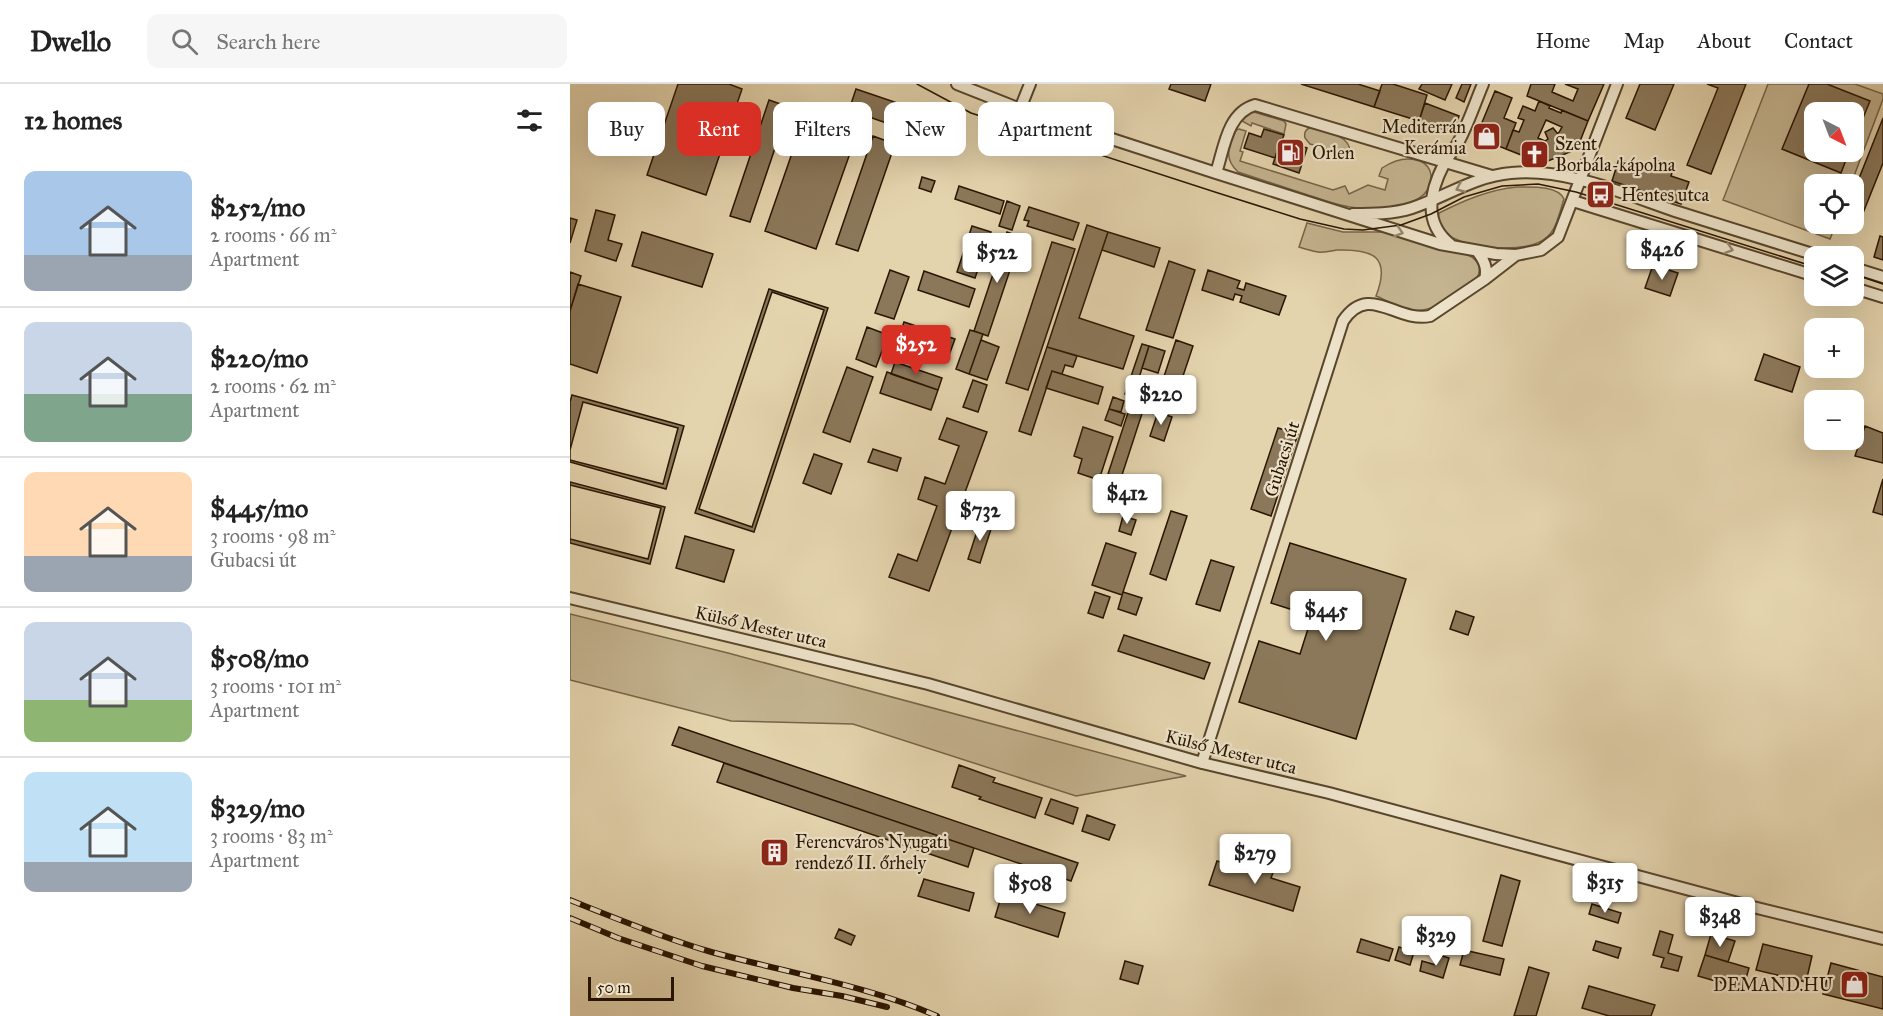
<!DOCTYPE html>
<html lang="en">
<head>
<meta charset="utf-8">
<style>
  :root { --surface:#fff; --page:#f6f6f6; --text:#222; --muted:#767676; --line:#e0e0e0; --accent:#d93025 }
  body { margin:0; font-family:"IM FELL Great Primer",serif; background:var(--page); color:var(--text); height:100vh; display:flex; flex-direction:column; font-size:22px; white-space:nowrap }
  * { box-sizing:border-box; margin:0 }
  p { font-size:20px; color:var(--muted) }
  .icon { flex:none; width:33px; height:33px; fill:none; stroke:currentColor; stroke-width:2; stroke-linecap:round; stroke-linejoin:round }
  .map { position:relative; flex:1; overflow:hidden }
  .drawer { display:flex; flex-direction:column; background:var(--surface); width:570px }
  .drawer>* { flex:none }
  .guide { position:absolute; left:18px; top:18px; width:570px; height:54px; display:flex; gap:12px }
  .needle { width:39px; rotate:138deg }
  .fabs { position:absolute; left:1234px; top:18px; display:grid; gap:12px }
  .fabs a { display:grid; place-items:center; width:60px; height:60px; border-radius:12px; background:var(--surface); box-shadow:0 6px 24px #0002; font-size:30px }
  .scale { position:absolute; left:18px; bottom:15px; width:86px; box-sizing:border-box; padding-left:6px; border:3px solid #2a1500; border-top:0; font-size:16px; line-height:21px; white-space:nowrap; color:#2a1500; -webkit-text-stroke:4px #ede3ca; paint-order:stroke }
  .price { position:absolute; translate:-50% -51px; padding:0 14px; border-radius:6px; background:#fff; color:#222; font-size:20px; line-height:39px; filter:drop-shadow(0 2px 3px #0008) }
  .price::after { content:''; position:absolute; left:50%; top:36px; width:18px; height:14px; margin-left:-9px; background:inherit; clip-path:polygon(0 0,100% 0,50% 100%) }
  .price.on { background:var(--accent); color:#fff }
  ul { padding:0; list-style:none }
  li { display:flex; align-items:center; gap:18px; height:150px; padding:0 24px }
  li+li { border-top:2px solid var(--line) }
  li span { display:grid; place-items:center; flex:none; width:168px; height:120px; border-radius:12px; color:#555 }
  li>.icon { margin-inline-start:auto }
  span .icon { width:72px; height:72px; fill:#fffc; stroke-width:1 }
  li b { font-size:26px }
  h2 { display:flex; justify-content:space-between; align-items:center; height:72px; padding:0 24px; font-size:26px }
  .pill { padding:0 21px; border-radius:12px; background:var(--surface); box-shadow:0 6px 24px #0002; font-size:21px; line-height:54px }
  .pill.on { background:var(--accent); color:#fff }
  header { display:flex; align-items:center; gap:36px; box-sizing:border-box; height:84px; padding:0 30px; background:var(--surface); border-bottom:2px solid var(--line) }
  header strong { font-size:28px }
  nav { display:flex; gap:33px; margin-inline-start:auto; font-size:21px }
  .search { width:420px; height:54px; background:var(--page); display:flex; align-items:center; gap:15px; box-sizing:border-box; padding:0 21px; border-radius:12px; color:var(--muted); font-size:22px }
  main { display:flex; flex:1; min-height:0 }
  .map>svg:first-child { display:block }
</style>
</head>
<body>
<header>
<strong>Dwello</strong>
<div class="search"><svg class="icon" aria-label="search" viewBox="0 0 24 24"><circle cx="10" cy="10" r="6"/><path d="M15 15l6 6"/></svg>Search here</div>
<nav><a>Home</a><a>Map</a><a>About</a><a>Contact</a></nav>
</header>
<main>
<section class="drawer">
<h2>12 homes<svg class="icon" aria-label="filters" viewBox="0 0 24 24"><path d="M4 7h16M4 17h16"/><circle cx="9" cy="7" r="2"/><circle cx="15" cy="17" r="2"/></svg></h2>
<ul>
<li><span style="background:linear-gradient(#a9c7e8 70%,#9aa5b1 0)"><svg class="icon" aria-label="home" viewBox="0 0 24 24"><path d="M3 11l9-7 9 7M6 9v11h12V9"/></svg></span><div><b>$252/mo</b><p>2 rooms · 66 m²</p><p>Apartment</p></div></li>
<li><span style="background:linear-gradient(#c9d6e8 60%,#7fa58c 0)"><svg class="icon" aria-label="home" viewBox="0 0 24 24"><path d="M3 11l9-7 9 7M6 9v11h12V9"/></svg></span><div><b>$220/mo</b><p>2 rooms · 62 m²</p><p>Apartment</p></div></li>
<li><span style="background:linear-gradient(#ffd9b3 70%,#9aa5b1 0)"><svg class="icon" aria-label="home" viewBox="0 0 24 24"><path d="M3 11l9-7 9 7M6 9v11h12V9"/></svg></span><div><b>$445/mo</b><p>3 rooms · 98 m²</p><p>Gubacsi út</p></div></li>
<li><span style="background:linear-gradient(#c9d6e8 65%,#8fb573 0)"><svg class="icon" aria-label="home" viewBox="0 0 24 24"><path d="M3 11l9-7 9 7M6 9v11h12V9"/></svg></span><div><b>$508/mo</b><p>3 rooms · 101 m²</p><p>Apartment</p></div></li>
<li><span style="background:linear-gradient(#bfe0f5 75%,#9aa5b1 0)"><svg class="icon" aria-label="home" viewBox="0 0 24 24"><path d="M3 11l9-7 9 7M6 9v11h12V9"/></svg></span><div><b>$329/mo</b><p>3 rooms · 83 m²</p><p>Apartment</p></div></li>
</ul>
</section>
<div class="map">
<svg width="1313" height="932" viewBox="0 0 1313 932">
  <rect width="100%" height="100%" fill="#e4d4ae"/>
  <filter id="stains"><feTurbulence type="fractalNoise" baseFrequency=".00333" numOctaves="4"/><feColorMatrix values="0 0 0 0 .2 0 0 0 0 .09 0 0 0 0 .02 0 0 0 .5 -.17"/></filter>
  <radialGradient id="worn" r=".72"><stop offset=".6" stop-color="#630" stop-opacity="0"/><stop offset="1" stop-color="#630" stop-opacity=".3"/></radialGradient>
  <path fill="#c4b490" stroke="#776448" stroke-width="1.5" fill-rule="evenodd" d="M1198,0H1285L1313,10V15L1281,100H1245V140H1266L1260,155L1153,116ZM1245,28H1284V68H1245Z
    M684,28L714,37L716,40L714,50L682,39L681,42L672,37L679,29Z
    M740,44C754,48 780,50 780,68L777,70L740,60L735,54C734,50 735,45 740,44Z
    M669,45L676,47L670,67L673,68L670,77L763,106L775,102L779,110L798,101L815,106L818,95L809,92L812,84C824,76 836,72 850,77C857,80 860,84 861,91C863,125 810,125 787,124C770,123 754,116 738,111C715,103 692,96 668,88C653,74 659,63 666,46Z
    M947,103C960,103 988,101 994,115C990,126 987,145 977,153C958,170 905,165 883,154C876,150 872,143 868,136L869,129C895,116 918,106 947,103Z
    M737,139L773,148H816L893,169C905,173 915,182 906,195C889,207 865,230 842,226C830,224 818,217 806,212C821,173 804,165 767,166C761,167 754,169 748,168C742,167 735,165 729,163Z
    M0,530L158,569L616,692L506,712L283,640L161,637L0,596Z"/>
  <path fill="#8b785a" stroke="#2a1500" stroke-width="1.5" fill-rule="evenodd" d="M108,0H159L172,5L136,111L77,91Z
    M601,0H641L635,17L599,5Z
    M731,0H788L810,7L804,23Z
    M812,0H823L857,11L849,37L804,23Z
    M852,0H882L875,16L849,5Z
    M892,0H901L894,18L886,14Z
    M961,0H985L982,8L1003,17L1008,5L995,0H1034L1018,37L957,12Z
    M1070,0H1104L1085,46L1056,34Z
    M1137,0H1176L1141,90L1117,81L1148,4Z
    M1239,0H1257L1300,17L1284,56V28H1245V68H1279L1271,89L1212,65Z
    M286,5L336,22L328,43L279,26Z
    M925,7L942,14L934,34L946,39L936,65L906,53Z
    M199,16L219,23L180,138L160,132Z
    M969,17L980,22L979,24L991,29L992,26L1018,37L1007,65L978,77L964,76L936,65L943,46L949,48L954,36L948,34L953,22L965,27ZM976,36L992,43L988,50L983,44L975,48L978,55L975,57L968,54Z
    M855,19L889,32L883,49L849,37Z
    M237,26L289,44L246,165L195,147Z
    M1313,34V79L1293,129L1284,126V107Z
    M694,45L714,51L705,74L674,64L679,49L691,53Z
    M303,52L325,60L288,167L266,160Z
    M711,55L737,64L729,89L703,80Z
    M1049,75L1085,87L1088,77L1104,82L1101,92L1119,98L1111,120L1042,97Z
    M352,93L365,97L361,108L349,104Z
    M389,102L434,117L430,130L385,115Z
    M437,117L450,122L442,146L429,142Z
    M459,123L509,139L503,156L457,142L459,137L454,136Z
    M26,126L45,131L38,156L52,160L46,177L15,167Z
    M0,134L7,136L0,159Z
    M517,141L538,148L509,234L564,252L553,285L477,263Z
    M402,142L421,148L405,194L387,188Z
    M72,148L143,170L132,203L62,182Z
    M437,148L451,153L418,252L404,247Z
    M538,148L590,164L584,183L532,166Z
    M1310,152L1313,153V176L1304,173Z
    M482,158L505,165L458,306L436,299Z
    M599,177L625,186L603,254L576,246Z
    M1083,181L1108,189L1100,212L1075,204Z
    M320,186L339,193L324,235L305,229Z
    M638,186L670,197L667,204L674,206L676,199L716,212L709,231L670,218L672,212L665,210L663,216L632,206Z
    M354,187L405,205L399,223L348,206Z
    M0,188L11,192L0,227Z
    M8,200L51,213L27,289L0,280V227Z
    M199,205L258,224L184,448L125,429Z
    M202,208L254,226L182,443L129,425Z
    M334,238L385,255L378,274L328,257Z
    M297,243L318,251L306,283L286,275Z
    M400,246L413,250L399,290L386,285Z
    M411,256L429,263L417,296L399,290Z
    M606,256L623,262L601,328L584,323Z
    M572,260L579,262L563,313L555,310Z
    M579,262L595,267L588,289L572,284Z
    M477,263L507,272L503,283L495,281L492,290L482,287L461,351L449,347Z
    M1194,270L1230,283L1222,308L1185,296Z
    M325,278L372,294L368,306L321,290Z
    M277,283L303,293L280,358L253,348Z
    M482,287L533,303L528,320L476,304Z
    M317,288L368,306L361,326L310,309Z
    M403,296L417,301L408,328L393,323Z
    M567,301L580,305L551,394L538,390Z
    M2,311L114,342L96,405L0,378V318Z
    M543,313L554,317L551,328L539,325Z
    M13,318L108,344L93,400L0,376V366Z
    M539,325L555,330L551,342L535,336Z
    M588,328L602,333L594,357L580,352Z
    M377,334L417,348L359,507L319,493L328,470L347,477L367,422L348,415L355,393L375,400L389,362L369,355Z
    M1295,342L1313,349V379L1285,372Z
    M513,343L543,353L529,396L508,389L512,375L504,372Z
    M708,344L728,350L701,432L681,425Z
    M303,365L331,374L327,387L298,378Z
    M244,370L272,380L261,410L233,399Z
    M1313,395V431L1303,428Z
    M0,398L95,423L80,480L0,459Z
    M0,401L91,424L78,475L0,455Z
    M601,427L617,432L596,496L580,490Z
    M553,432L566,436L561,451L549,447Z
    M410,438L422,442L410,479L398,475Z
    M115,452L164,466L154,498L106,484Z
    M536,459L566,469L552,511L522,501Z
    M720,459L836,495L786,655L669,618L689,557L730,570L742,532L701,519Z
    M641,476L664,483L650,527L626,520Z
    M525,508L540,513L533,534L518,529Z
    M553,508L572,514L566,531L548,525Z
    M886,527L904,533L898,551L880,545Z
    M554,551L640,579L634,595L548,567Z
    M109,643L508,779L501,797L102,661Z
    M154,679L404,764L398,783L147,698Z
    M389,681L425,694L423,698L472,714L465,734L409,715L411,713L382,703Z
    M481,715L508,724L503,740L475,730Z
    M517,731L545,741L539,756L512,747Z
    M647,777L680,787L683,779L704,786L701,794L730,803L723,827L639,801Z
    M931,791L950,797L932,862L913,857Z
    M354,795L404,809L399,827L348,812Z
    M432,810L495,829L488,853L425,833Z
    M1022,820L1051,829L1048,839L1019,830Z
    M269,845L285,852L281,861L265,854Z
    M1090,847L1103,851L1098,869L1112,873L1108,887L1091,883L1094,874L1083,871Z
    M1141,850L1165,857L1158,878L1135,871Z
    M791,855L823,865L819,877L787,868Z
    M1026,857L1051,864L1048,874L1023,866Z
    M1193,860L1242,872L1236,898L1186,886Z
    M829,863L844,868L840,881L825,876Z
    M894,866L934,875L930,891L890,881Z
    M869,871L879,874L873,894L850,887L852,877L866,881Z
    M1135,871L1179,884L1173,905L1128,892Z
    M555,877L573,882L568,900L550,895Z
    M1261,879L1313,893V925L1253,910Z
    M959,883L979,889L966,932H944Z
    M1019,902L1085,921L1081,932H1039L1012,924Z"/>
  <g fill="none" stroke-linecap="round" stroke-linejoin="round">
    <defs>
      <path id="minor" d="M387,0L450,25L646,89L870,160L926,170L946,171L971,166L988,153L1047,0
        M450,25L460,0
        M646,89C654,65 657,29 685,21L922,92
        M1003,117L1245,192
        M783,130C802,130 823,130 842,124C875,113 905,92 941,89C994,83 1055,110 1105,127C1153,142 1201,157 1249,172
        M881,161C853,139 859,109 874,80C878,72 885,65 889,57C899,38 905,19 913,0
        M907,167C914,176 918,184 915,195
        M1284,184L1313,193
        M1284,204L1313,213
        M0,514L358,600L632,679L759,709L1183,823L1313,855
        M632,679L773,237C799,198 826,239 860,232L915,195L946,171"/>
    </defs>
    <use href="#minor" stroke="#58452c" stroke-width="14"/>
    <use href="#minor" stroke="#ede3ca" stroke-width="10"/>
    <path stroke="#2a1500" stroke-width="1.5" d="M347,0L401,29L648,109L730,135L774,145L793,146L831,141L861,130L894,113L932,102L968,100L1006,108L1245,183
      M1284,190L1313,200"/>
    <defs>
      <path id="rail" d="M0,816C45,834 91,853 138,867C213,888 296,901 367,932
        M0,834L48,854L132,882L223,904L272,912L317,923"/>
    </defs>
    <use href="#rail" stroke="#2a1500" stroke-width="6"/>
    <use href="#rail" stroke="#ede3ca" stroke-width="4" stroke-dasharray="11" stroke-linecap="butt"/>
  </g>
  <defs><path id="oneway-chevron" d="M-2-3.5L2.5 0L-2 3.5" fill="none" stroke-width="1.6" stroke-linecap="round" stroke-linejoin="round" transform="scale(1.5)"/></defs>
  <g stroke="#95866f">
    <use href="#oneway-chevron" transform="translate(890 104) rotate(157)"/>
    <use href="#oneway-chevron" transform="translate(829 148) rotate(18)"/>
    <use href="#oneway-chevron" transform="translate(1159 165) rotate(17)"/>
  </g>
  <defs>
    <symbol id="shop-square" viewBox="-11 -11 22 22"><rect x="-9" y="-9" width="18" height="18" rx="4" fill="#8f2418" stroke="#ede3ca"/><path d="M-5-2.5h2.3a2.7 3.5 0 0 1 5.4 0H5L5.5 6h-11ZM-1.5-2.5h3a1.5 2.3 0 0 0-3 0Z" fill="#fff"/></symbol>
    <symbol id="fuel-square" viewBox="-11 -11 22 22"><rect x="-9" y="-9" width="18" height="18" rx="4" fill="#8f2418" stroke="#ede3ca"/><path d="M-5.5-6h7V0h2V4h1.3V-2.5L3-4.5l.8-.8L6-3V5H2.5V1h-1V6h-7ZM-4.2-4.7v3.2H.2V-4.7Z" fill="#fff"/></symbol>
    <symbol id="church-square" viewBox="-11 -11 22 22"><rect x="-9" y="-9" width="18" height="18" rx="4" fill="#8f2418" stroke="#ede3ca"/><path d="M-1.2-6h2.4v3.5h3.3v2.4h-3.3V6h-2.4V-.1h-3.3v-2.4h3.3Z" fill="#fff"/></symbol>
    <symbol id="bus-square" viewBox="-11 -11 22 22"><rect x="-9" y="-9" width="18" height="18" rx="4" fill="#8f2418" stroke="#ede3ca"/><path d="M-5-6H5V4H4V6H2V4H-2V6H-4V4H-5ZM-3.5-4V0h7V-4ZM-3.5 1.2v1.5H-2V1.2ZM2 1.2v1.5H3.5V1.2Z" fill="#fff"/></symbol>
    <symbol id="building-square" viewBox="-11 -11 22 22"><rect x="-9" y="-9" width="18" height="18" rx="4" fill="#8f2418" stroke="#ede3ca"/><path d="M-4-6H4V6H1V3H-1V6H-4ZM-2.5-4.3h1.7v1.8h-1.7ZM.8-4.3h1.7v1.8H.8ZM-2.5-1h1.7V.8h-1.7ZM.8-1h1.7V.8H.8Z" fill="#fff"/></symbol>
  </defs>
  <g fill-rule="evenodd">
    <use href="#shop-square" x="900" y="36" width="33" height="33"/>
    <use href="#fuel-square" x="704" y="52" width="33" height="33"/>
    <use href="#church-square" x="948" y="54" width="33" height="33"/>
    <use href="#bus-square" x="1014" y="94" width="33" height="33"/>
    <use href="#building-square" x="188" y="752" width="33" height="33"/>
    <use href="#shop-square" x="1268" y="884" width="33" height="33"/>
  </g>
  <g text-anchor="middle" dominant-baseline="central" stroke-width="4.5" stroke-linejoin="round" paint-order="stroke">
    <g font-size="18" fill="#2a1500" stroke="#ede3ca" text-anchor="start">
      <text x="896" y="43" text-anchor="end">Mediterrán<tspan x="896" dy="21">Kerámia</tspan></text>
      <text x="985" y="60">Szent<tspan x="985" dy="21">Borbála-kápolna</tspan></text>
      <text x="742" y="69">Orlen</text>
      <text x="1051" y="111">Hentes utca</text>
      <text x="225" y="758">Ferencváros Nyugati<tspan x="225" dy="21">rendező II. őrhely</tspan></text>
      <text x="1263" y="901" text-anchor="end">DEMAND.HU</text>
    </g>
    <g font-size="18" fill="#2a1500" stroke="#ede3ca">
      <text transform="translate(712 375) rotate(-72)">Gubacsi út</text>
      <text transform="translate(191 543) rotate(13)">Külső Mester utca</text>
      <text transform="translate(661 668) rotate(14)">Külső Mester utca</text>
    </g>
  </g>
  <rect width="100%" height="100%" filter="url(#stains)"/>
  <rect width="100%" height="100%" fill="url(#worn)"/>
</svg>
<div class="fabs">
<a><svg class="needle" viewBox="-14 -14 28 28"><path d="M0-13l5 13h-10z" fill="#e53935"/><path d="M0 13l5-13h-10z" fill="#767676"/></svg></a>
<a><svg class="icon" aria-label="locate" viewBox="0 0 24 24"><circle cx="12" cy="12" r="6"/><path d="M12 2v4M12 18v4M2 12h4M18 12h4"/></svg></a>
<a><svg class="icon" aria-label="layers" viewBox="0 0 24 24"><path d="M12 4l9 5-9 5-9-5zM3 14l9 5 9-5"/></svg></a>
<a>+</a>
<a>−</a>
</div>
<div class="scale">50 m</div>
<b class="price" style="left:1092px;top:197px">$426</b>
<b class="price" style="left:427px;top:200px">$522</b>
<b class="price on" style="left:346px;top:292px">$252</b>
<b class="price" style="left:591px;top:342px">$220</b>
<b class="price" style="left:557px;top:441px">$412</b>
<b class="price" style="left:410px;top:458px">$732</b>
<b class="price" style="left:756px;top:558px">$445</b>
<b class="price" style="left:685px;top:801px">$279</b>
<b class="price" style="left:1035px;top:830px">$315</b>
<b class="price" style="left:460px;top:831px">$508</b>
<b class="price" style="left:1150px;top:864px">$348</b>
<b class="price" style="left:866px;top:883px">$329</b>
<div class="guide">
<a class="pill">Buy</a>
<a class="pill on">Rent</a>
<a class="pill">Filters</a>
<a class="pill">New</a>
<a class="pill">Apartment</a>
</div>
</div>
</main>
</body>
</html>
